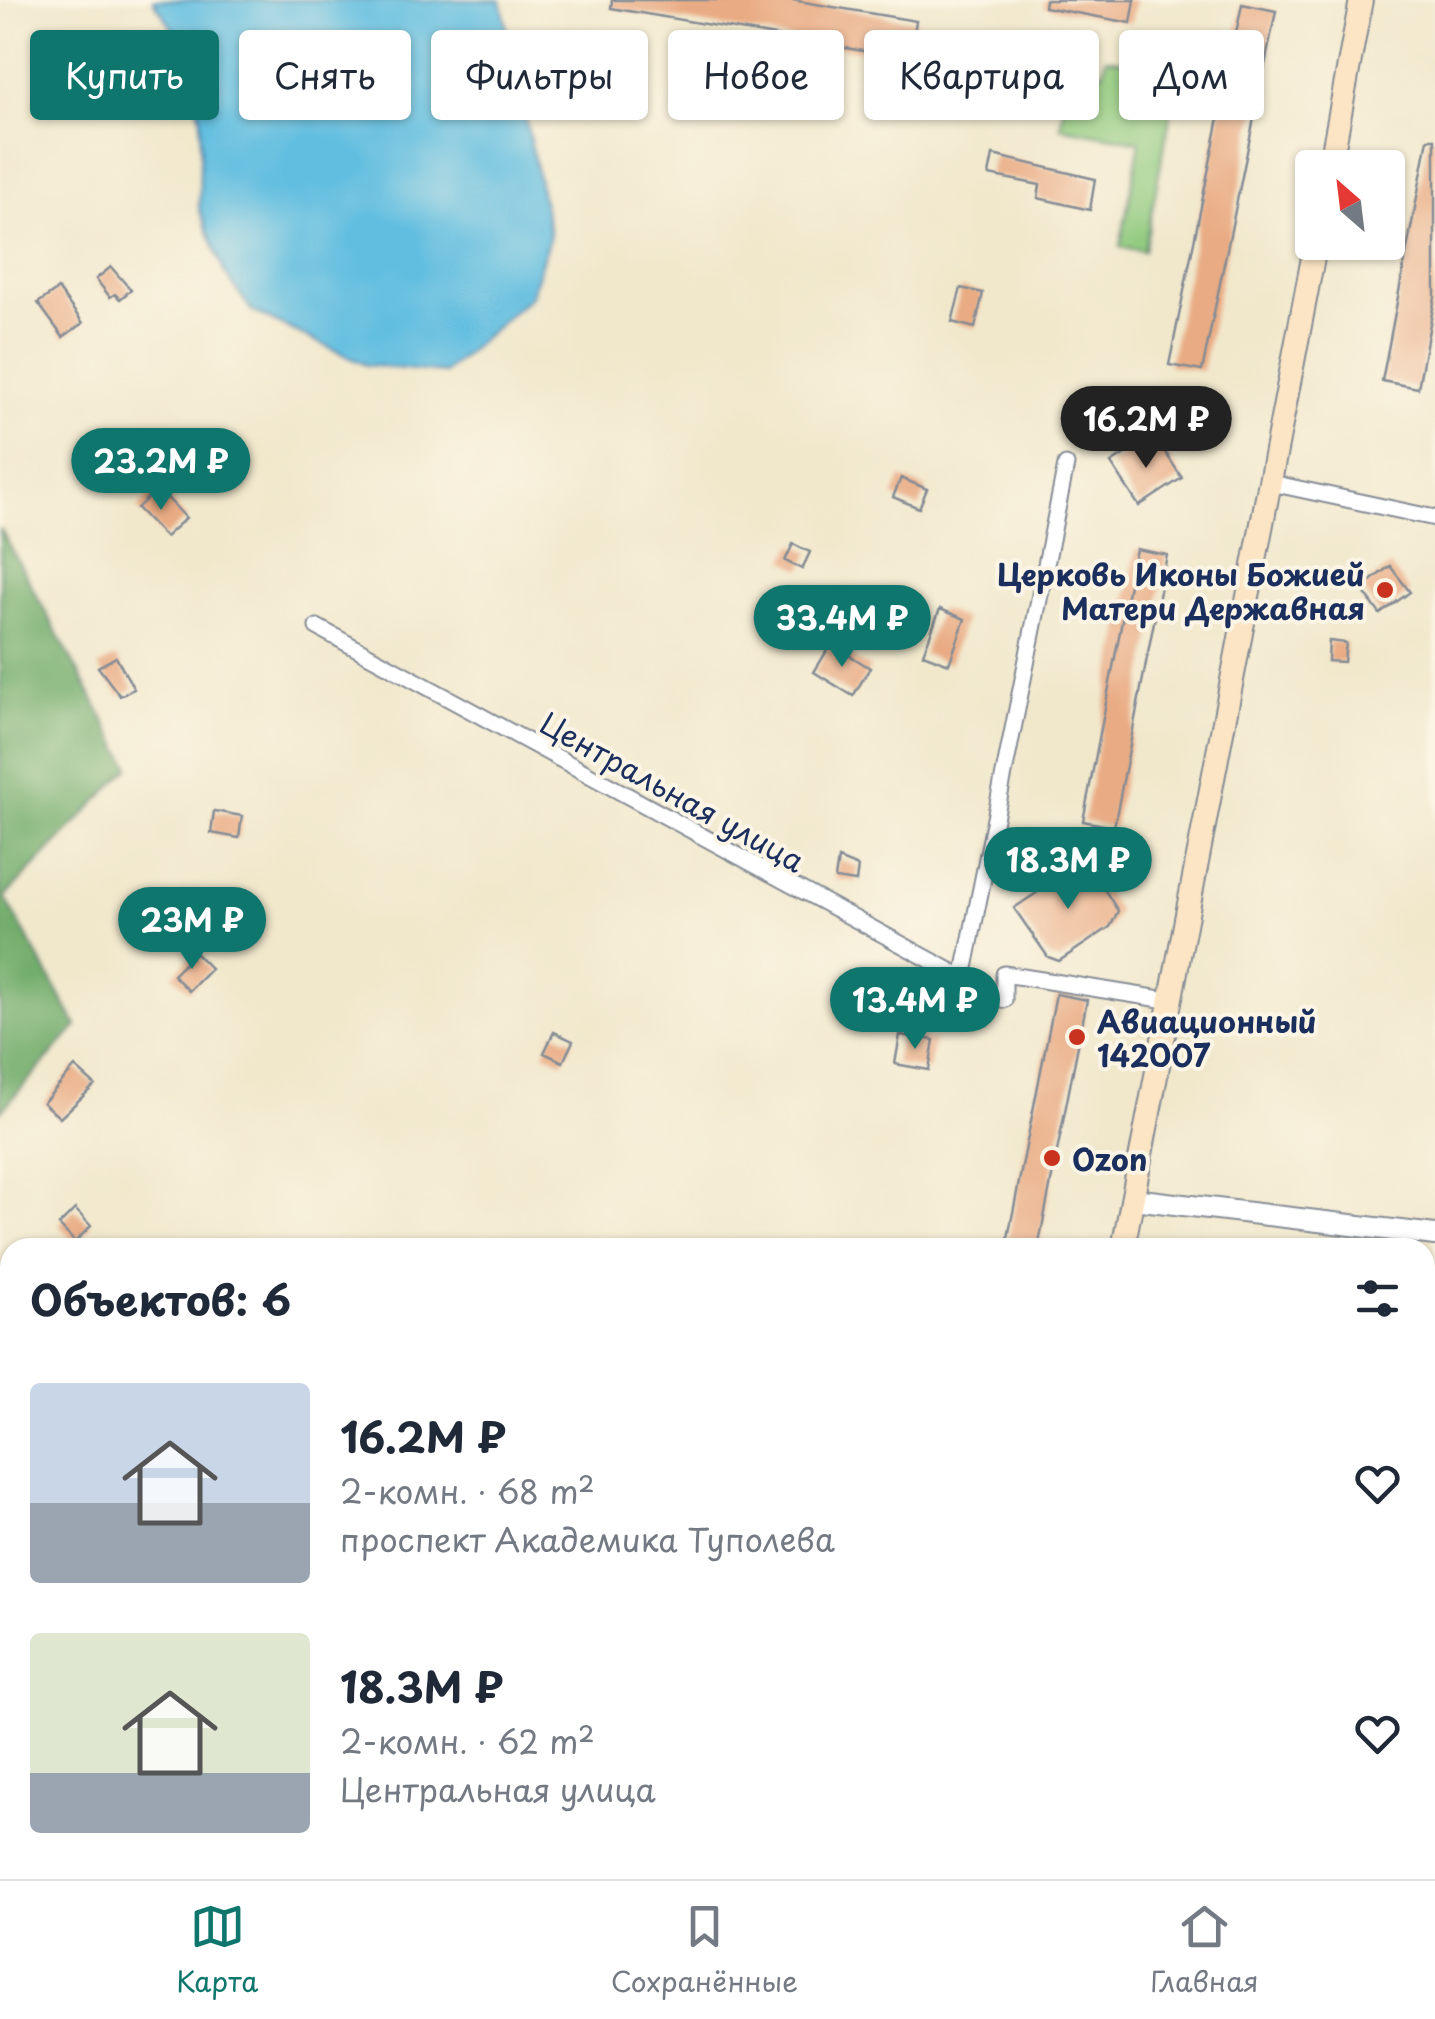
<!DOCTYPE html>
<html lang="ru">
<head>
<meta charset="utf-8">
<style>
  :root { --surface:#fff; --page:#f6f6f7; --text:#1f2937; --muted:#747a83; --line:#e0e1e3; --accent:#0f766e }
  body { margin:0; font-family:"Playpen Sans",sans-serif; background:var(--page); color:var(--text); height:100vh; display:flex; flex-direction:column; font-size:38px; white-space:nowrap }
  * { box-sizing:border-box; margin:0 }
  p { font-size:32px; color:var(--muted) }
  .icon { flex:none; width:55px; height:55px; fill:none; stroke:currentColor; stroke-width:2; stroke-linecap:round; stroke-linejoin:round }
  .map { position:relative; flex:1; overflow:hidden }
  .sheet { position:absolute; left:0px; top:1238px; width:1435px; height:642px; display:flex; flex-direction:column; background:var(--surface); border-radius:30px 30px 0 0; box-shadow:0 2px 8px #0004 }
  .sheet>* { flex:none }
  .banner { position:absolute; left:30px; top:30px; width:1375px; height:90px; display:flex; gap:20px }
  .needle { width:65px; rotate:332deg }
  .fabs { position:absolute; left:1295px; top:150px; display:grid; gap:20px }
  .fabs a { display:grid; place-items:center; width:110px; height:110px; border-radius:10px; background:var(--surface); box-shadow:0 2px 8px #0004; font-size:50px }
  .price { position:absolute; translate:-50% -85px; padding:0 22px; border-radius:35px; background:var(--accent); color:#fff; font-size:32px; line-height:65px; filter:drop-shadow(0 2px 5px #0008) }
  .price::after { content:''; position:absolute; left:50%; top:60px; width:30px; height:22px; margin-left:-15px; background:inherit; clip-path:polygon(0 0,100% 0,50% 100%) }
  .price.on { background:#222; color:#fff }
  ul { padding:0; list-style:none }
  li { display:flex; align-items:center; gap:30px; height:250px; padding:0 30px }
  li span { display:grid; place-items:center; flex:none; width:280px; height:200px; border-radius:10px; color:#555 }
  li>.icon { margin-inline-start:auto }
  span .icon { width:120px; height:120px; fill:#fffc; stroke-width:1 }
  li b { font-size:42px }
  h2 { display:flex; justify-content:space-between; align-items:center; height:120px; padding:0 30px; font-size:42px }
  .pill { padding:0 35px; border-radius:10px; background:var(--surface); box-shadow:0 2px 8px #0004; font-size:35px; line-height:90px }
  .pill.on { background:var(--accent); color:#fff }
  .menu { display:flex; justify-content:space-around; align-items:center; height:140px; border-top:2px solid var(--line); background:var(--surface); font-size:28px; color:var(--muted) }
  .menu a { display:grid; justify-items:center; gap:5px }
  .menu .on { color:var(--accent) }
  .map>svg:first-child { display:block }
</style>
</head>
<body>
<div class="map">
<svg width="1435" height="1879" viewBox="0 0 1435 1879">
  <rect width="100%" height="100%" fill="#fcf5e5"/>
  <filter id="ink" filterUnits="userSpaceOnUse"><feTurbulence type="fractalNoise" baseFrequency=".01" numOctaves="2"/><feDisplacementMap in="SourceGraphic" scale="20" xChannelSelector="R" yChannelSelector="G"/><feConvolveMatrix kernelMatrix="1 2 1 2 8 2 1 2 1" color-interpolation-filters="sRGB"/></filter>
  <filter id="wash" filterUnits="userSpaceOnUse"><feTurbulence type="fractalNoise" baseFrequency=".0048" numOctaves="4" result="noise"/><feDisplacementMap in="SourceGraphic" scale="40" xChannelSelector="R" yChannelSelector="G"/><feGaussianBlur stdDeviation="2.25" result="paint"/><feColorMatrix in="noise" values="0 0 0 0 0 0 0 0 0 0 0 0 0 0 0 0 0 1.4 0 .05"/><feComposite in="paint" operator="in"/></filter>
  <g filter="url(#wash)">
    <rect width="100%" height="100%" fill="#f1e8cc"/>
    <path fill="#8fc97d" stroke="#557c6e" stroke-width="2.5" d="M1106,58L1179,71L1144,251L1120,247L1140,142L1060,127L1071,67L1103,73Z"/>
    <path fill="#73ad6c" stroke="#476e65" stroke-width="2.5" d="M0,528L130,767L5,897L77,1026L0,1112Z"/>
    <path fill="#62bee0" stroke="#3e769f" stroke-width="2.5" d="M153,0H501L550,235L531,296L444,373L366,365L252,311L225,274L199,209L201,118L173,29Z"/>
    <g id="blocks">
      <path fill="#e9ab83" d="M612,0H792L916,21L910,59L611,8Z
        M1045,0H1135L1131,23L1044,7Z
        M1242,4L1276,11L1202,371L1169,365Z
        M1428,139H1435V297L1418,388L1382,381Z
        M993,155L1095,179L1090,210L1038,198L1040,185L989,175Z
        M111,267L131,290L120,299L115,294L110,297L96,279Z
        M961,288L983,293L975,328L952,322Z
        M58,289L83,323L63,337L38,303Z
        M1154,435L1182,478L1139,506L1111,463Z
        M901,478L927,489L919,508L893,497Z
        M158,488L186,518L165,537L137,508Z
        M793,544L810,552L802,569L785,561Z
        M1136,549L1167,555L1114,827L1083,821Z
        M1390,566L1410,592L1380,614L1361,588Z
        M940,609L965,619L949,664L923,654Z
        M1329,641L1346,643L1344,662L1328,661Z
        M831,644L870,668L853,696L814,672Z
        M116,657L134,689L120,696L98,667Z
        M214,811L242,816L239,838L211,833Z
        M838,859L858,867L856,882L835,879Z
        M1086,860L1118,911L1110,927L1059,961L1048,957L1014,908Z
        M195,953L211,969L189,991L173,975Z
        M1056,994L1087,1000L1038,1248H1006Z
        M554,1032L573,1041L563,1062L544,1053Z
        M900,1035L934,1040L929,1070L895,1064Z
        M75,1067L95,1085L60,1118L43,1103Z
        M75,1209L91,1226L75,1242L59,1225Z"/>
    </g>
  </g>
  <g filter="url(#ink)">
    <use href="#blocks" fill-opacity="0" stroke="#868c95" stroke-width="2.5"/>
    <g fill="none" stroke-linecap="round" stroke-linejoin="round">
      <defs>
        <path id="minor" d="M1271,483L1435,518
          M317,627L1004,1000V974L1167,1000
          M963,978L1066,465
          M1302,1870L1311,1879
          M596,1879L603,1870
          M733,1879L734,1870
          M1264,1879L1266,1870"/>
        <path id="tertiary" d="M1133,1199L1435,1235"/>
        <path id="secondary" d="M1330,168L1361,0
          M1123,1248L1316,242
          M1003,1879L1005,1870"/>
      </defs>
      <use href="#minor" stroke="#868c95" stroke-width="19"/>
      <use href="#tertiary" stroke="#868c95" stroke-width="24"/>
      <use href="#secondary" stroke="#868c95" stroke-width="26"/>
      <use href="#minor" stroke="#fff" stroke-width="15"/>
      <use href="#tertiary" stroke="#fff" stroke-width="20"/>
      <use href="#secondary" stroke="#fce5c4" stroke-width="22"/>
    </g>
  </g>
  <g fill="#c8321e" stroke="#fcf5e5" stroke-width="4">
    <circle cx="1385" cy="590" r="10"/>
    <circle cx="1077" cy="1037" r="10"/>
    <circle cx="1052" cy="1158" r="10"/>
  </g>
  <g text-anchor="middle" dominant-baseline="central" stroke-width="8" stroke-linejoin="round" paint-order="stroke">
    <g font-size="30" font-weight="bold" fill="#1b2f5e" stroke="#fcf5e5" text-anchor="start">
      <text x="1365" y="573" text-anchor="end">Церковь Иконы Божией<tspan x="1365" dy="34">Матери Державная</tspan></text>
      <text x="1097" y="1020">Авиационный<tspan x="1097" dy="34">142007</tspan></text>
      <text x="1072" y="1158">Ozon</text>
    </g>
    <g font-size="30" fill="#1b2f5e" stroke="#fcf5e5">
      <text transform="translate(673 791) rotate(29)">Центральная улица</text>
    </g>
  </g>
</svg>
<div class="fabs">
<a><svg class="needle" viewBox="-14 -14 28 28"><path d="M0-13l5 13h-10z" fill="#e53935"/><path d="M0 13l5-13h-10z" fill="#747a83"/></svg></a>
</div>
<b class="price on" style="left:1146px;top:471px">16.2M ₽</b>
<b class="price" style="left:161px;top:513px">23.2M ₽</b>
<b class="price" style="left:842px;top:670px">33.4M ₽</b>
<b class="price" style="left:1068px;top:912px">18.3M ₽</b>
<b class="price" style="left:192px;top:972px">23M ₽</b>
<b class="price" style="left:915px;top:1052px">13.4M ₽</b>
<div class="banner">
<a class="pill on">Купить</a>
<a class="pill">Снять</a>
<a class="pill">Фильтры</a>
<a class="pill">Новое</a>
<a class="pill">Квартира</a>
<a class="pill">Дом</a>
</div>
<section class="sheet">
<h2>Объектов: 6<svg class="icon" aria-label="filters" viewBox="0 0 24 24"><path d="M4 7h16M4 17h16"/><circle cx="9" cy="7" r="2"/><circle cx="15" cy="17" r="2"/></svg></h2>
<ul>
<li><span style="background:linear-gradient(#c9d6e8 60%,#9aa5b1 0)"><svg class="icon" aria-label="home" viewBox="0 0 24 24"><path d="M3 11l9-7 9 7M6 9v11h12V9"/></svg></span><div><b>16.2M ₽</b><p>2-комн. · 68 m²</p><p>проспект Академика Туполева</p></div><svg class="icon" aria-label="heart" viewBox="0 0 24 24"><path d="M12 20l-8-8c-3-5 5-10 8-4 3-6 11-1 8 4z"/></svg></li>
<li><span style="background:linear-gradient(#dfe7d0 70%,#9aa5b1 0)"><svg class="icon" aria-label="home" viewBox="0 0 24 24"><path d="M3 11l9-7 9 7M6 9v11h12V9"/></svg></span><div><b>18.3M ₽</b><p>2-комн. · 62 m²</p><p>Центральная улица</p></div><svg class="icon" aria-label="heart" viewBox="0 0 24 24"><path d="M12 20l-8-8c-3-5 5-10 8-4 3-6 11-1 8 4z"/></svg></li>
</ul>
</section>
</div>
<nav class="menu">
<a class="on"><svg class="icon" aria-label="map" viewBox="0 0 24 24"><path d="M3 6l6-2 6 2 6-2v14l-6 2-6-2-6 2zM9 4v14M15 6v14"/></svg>Карта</a>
<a><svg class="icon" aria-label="saved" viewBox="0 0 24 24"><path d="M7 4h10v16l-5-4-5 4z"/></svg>Сохранённые</a>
<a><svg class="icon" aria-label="home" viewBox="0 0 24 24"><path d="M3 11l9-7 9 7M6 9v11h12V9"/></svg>Главная</a>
</nav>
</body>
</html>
